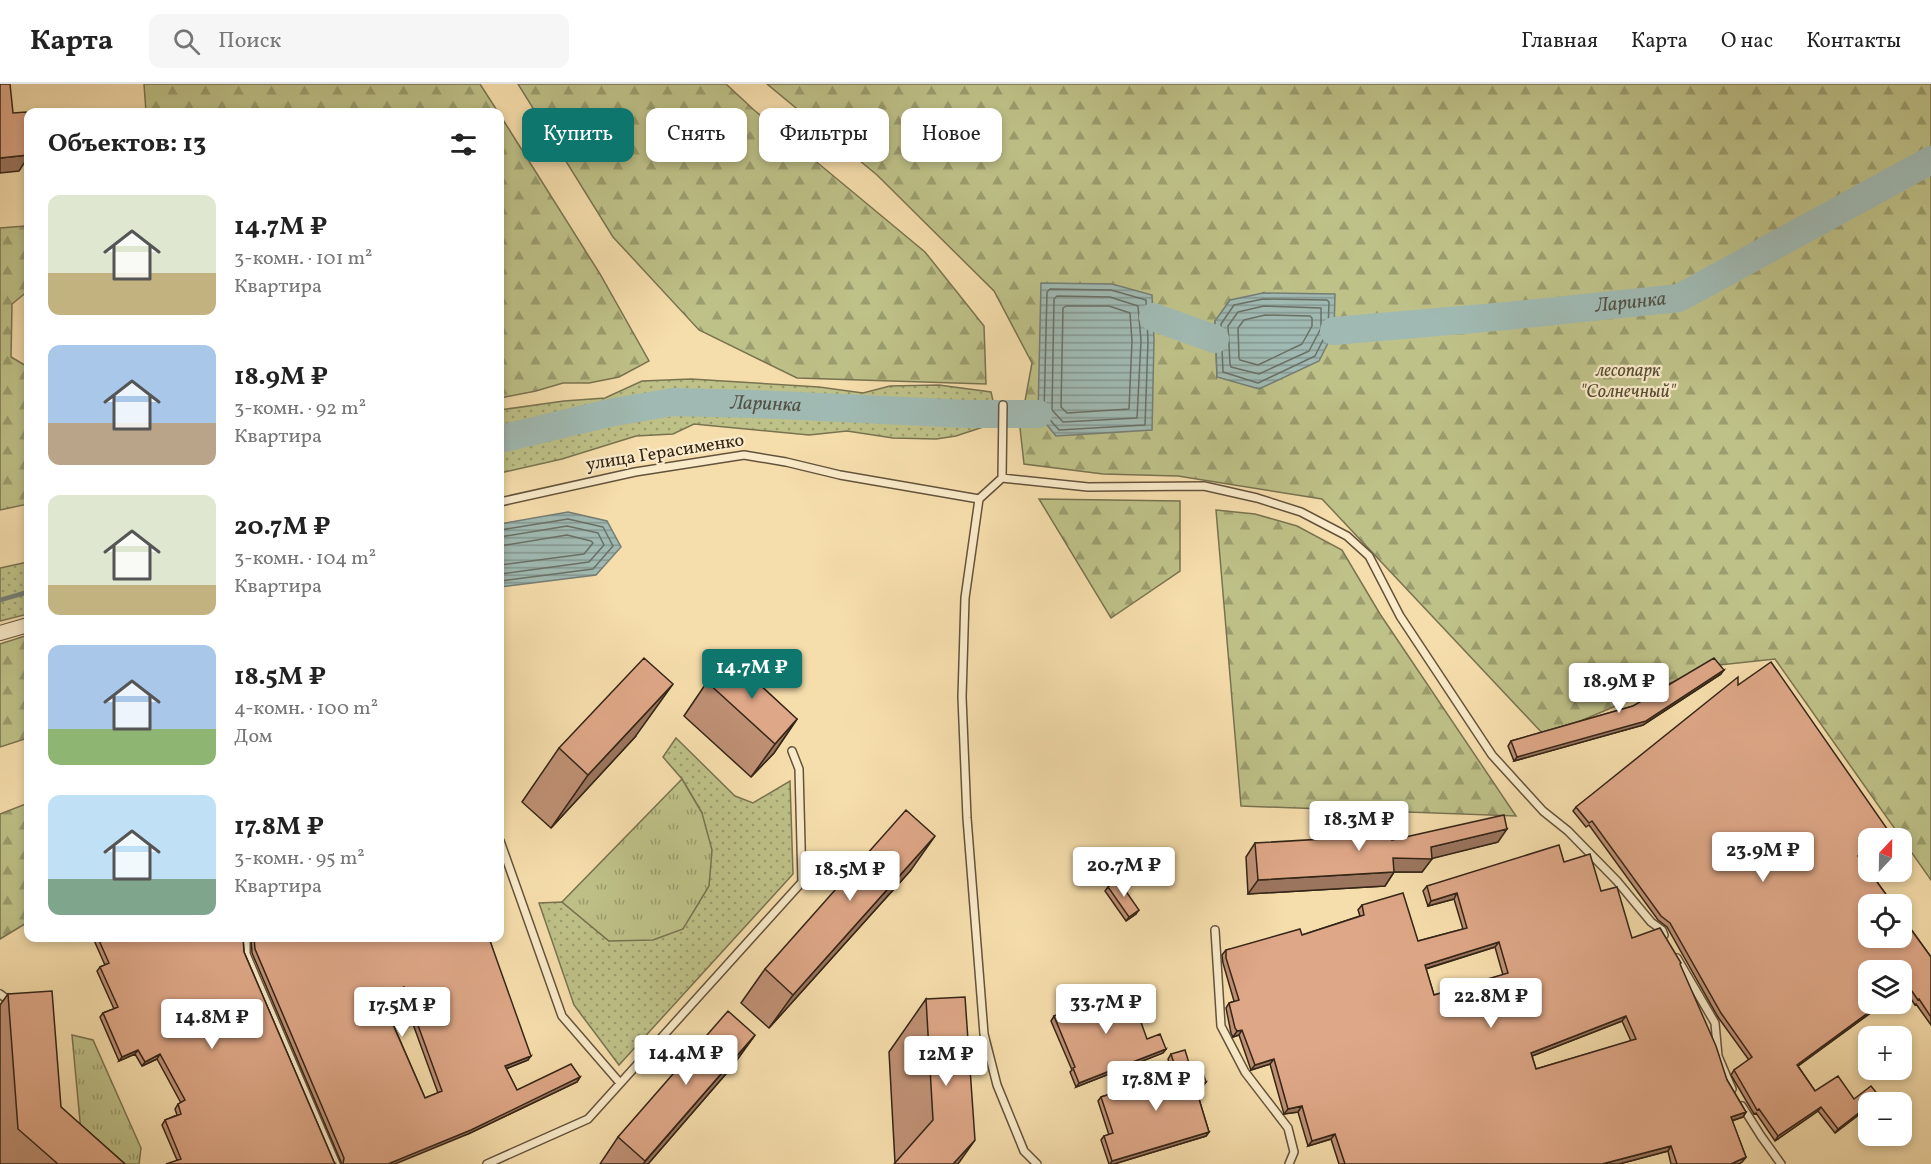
<!DOCTYPE html>
<html lang="ru">
<head>
<meta charset="utf-8">
<style>
  :root { --surface:#fff; --page:#f6f6f6; --text:#222; --muted:#767676; --line:#e0e0e0; --accent:#0f766e }
  body { margin:0; font-family:Vollkorn,serif; background:var(--page); color:var(--text); height:100vh; display:flex; flex-direction:column; font-size:22px; white-space:nowrap }
  * { box-sizing:border-box; margin:0 }
  p { font-size:20px; color:var(--muted) }
  .icon { flex:none; width:33px; height:33px; fill:none; stroke:currentColor; stroke-width:2; stroke-linecap:round; stroke-linejoin:round }
  .map { position:relative; flex:1; overflow:hidden }
  .drawer { position:absolute; left:24px; top:24px; width:480px; height:834px; display:flex; flex-direction:column; background:var(--surface); border-radius:12px; box-shadow:0 3px 9px #0003 }
  .drawer>* { flex:none }
  .banner { position:absolute; left:522px; top:24px; width:570px; height:54px; display:flex; gap:12px }
  .needle { width:39px; rotate:22deg }
  .controls { position:absolute; left:1858px; top:744px; display:grid; gap:12px }
  .controls a { display:grid; place-items:center; width:54px; height:54px; border-radius:12px; background:var(--surface); box-shadow:0 3px 9px #0003; font-size:30px }
  .price { position:absolute; translate:-50% -51px; padding:0 14px; border-radius:6px; background:#fff; color:#222; font-size:20px; line-height:39px; filter:drop-shadow(0 2px 3px #0008) }
  .price::after { content:''; position:absolute; left:50%; top:36px; width:18px; height:14px; margin-left:-9px; background:inherit; clip-path:polygon(0 0,100% 0,50% 100%) }
  .price.active { background:var(--accent); color:#fff }
  ul { padding:0; list-style:none }
  li { display:flex; align-items:center; gap:18px; height:150px; padding:0 24px }
  li span { display:grid; place-items:center; flex:none; width:168px; height:120px; border-radius:12px; color:#555 }
  li>.icon { margin-inline-start:auto }
  span .icon { width:72px; height:72px; fill:#fffc; stroke-width:1 }
  li b { font-size:26px }
  h2 { display:flex; justify-content:space-between; align-items:center; height:72px; padding:0 24px; font-size:26px }
  .pill { padding:0 21px; border-radius:12px; background:var(--surface); box-shadow:0 3px 9px #0003; font-size:21px; line-height:54px }
  .pill.active { background:var(--accent); color:#fff }
  header { display:flex; align-items:center; gap:36px; box-sizing:border-box; height:84px; padding:0 30px; background:var(--surface); border-bottom:2px solid var(--line) }
  header strong { font-size:28px }
  nav { display:flex; gap:33px; margin-inline-start:auto; font-size:21px }
  .search { width:420px; height:54px; background:var(--page); display:flex; align-items:center; gap:15px; box-sizing:border-box; padding:0 21px; border-radius:12px; color:var(--muted); font-size:22px }
  .map>svg:first-child { display:block }
</style>
</head>
<body>
<header>
<strong>Карта</strong>
<div class="search"><svg class="icon" aria-label="search" viewBox="0 0 24 24"><circle cx="10" cy="10" r="6"/><path d="M15 15l6 6"/></svg>Поиск</div>
<nav><a>Главная</a><a>Карта</a><a>О нас</a><a>Контакты</a></nav>
</header>
<div class="map">
<svg width="1931" height="1080" viewBox="0 0 1931 1080">
  <defs>
    <pattern id="grass-dots" width="8" height="8" patternUnits="userSpaceOnUse" patternTransform="scale(1.5)"><rect width="8" height="8" fill="#bec188"/><path d="M2 2h.1M6 6h.1" fill="none" stroke="#9b9d6e" stroke-width="1.8" stroke-linecap="round"/></pattern>
    <pattern id="forest-firs" width="22" height="20" patternUnits="userSpaceOnUse" patternTransform="scale(1.5)"><rect width="22" height="20" fill="#bec188"/><path d="M5 1l3.5 6h-7zM16 11l3.5 6h-7z" fill="#9b9d6e"/></pattern>
    <pattern id="park-tufts" width="24" height="20" patternUnits="userSpaceOnUse" patternTransform="scale(1.5)"><rect width="24" height="20" fill="#bec188"/><path d="M3 7l-1-3M5 7V3M7 7l1-3M15 17l-1-3M17 17v-4M19 17l1-3" fill="none" stroke="#9b9d6e"/></pattern>
    <pattern id="water-rules" width="6" height="5" patternUnits="userSpaceOnUse" patternTransform="scale(1.5)"><rect width="6" height="5" fill="#a0bab3"/><path d="M0 2.5h6" fill="none" stroke="#839791"/></pattern>
  </defs>
  <rect width="100%" height="100%" fill="#f6deac"/>
  <filter id="stains"><feTurbulence type="fractalNoise" baseFrequency=".00333" numOctaves="4"/><feColorMatrix values="0 0 0 0 .2 0 0 0 0 .09 0 0 0 0 .02 0 0 0 .5 -.17"/></filter>
  <radialGradient id="worn" r=".72"><stop offset=".6" stop-color="#630" stop-opacity="0"/><stop offset="1" stop-color="#630" stop-opacity=".3"/></radialGradient>
  <path fill="url(#grass-dots)" stroke="#797350" stroke-width="1.5" d="M691,295L819,303L863,309L890,302L939,301L991,308L994,321L993,335L986,342L956,352L936,355L893,354L847,347L809,351L694,340L673,350L636,352L562,375L500,389V326L564,317L605,314L642,297Z
    M28,478V530L0,537V484Z
    M676,654L735,712L753,719L790,697L793,790L619,981L574,921L539,819L562,818L609,857L702,729L682,695L663,673Z"/>
  <path fill="url(#forest-firs)" stroke="#797350" stroke-width="1.5" fill-rule="evenodd" d="M144,0H480L498,28H146Z
    M518,0H726L754,26L925,168L984,242L986,300L797,294L699,246L613,153Z
    M767,0H1931V796L1775,575L1710,582L1545,652L1322,415L1178,392L1103,390L1024,380L1020,344L1032,279L994,207L877,91ZM1263,209L1217,293L1215,237Z
    M500,31L600,190L649,277L619,293L589,299H563L536,307L500,314Z
    M25,142L28,147V207L12,220L11,273L28,283V420L0,426V144Z
    M1039,415L1180,417V487L1111,534Z
    M1216,426L1255,430L1297,442L1342,466L1380,530L1516,732L1241,722Z
    M28,551V654L0,663V560Z
    M28,719V838L0,855V730Z"/>
  <path fill="url(#park-tufts)" stroke="#797350" stroke-width="1.5" d="M682,695L702,729L712,766L709,802L683,845L653,856L609,857L562,818Z
    M72,951L93,956L141,1064L139,1080H115L81,1048Z"/>
  <path fill="url(#water-rules)" stroke="#757e75" stroke-width="1.5" d="M1041,199L1112,200L1152,211L1154,256L1152,346L1056,352L1038,330Z
    M1263,209L1335,210L1334,247L1319,277L1259,305L1217,293L1215,237L1230,216Z
    M568,428L607,437L621,463L596,491L500,503V440Z"/>
  <g fill="none" stroke-linecap="round" stroke-linejoin="round">
    <path stroke="#6a7065" stroke-width="1.5" d="M1050,205L1111,206L1146,216L1148,257L1145,341L1059,346L1044,329L1047,208Z
      M1057,212L1110,213L1138,222L1141,257L1137,334L1063,338L1052,326L1054,215Z
      M1263,215L1327,216L1329,218L1328,246L1315,272L1258,299L1223,288L1221,240L1234,221Z
      M1066,222H1109L1130,229L1132,257L1129,325L1067,329L1061,323L1063,224Z
      M1264,222L1321,224V244L1309,267L1259,290L1231,283L1230,280L1228,242L1238,228Z
      M1265,231L1310,232L1312,234V242L1302,260L1258,281L1240,276L1239,274L1238,244L1244,236Z
      M500,446L568,435L603,443L613,462L593,485L500,497
      M500,453L567,442L598,449L604,461L589,478L500,490
      M500,462L567,451L591,457L593,459L584,470L500,481"/>
    <path stroke="#757e75" stroke-width="4.5" d="M0,516L28,508"/>
    <g stroke="#a0bab3" stroke-width="28">
      <path d="M1153,233L1215,255"/>
      <path id="s1" d="M1334,247L1507,232L1679,214L1931,76"/>
      <path id="s2" d="M500,355L609,329L673,318L755,320L968,330H1038"/>
    </g>
    <defs>
      <path id="lane" d="M1002,394L1003,321
        M500,418L635,388L744,371L786,378L840,391L979,415
        M500,757L562,932L620,999
        M1215,846L1221,942L1245,988L1288,1044L1294,1068L1289,1080
        M246,854V870L336,1080
        M1677,874L1715,939L1718,972L1732,1005
        M0,910L12,919
        M1742,1022L1761,1052L1781,1080
        M487,1080L588,1035L802,798L799,685L792,667
        M1037,1080L1024,1067L997,1001L984,950L967,734L962,613L965,514L979,415L1002,394L1088,403L1204,402L1257,414L1301,428L1347,452L1369,472L1400,532L1492,671L1543,727L1568,747L1617,797L1651,838L1662,846L1664,851"/>
      <path id="street" d="M0,549L28,541"/>
    </defs>
    <use href="#lane" stroke="#64533c" stroke-width="10"/>
    <use href="#street" stroke="#64533c" stroke-width="16"/>
    <use href="#lane" stroke="#f9eac9" stroke-width="7"/>
    <use href="#street" stroke="#f9eac9" stroke-width="14"/>
  </g>
  <path fill="#bf9074" stroke="#342517" stroke-width="1.5" fill-rule="evenodd" d="M1721,590L1643,641L1514,677L1508,662L1511,657L1633,622Z
    M707,598L797,635L774,669L751,693L684,632Z
    M1738,601L1890,749L1886,754H1869V766L1859,773L1931,873V941L1916,920L1915,921L1904,904L1798,982L1815,1007L1854,1015L1877,1017L1869,1018V1023L1835,1049L1818,1027L1775,1057L1756,1029L1754,1030L1731,991L1734,986L1749,976L1718,933L1667,843L1658,836L1589,741L1586,743L1573,727L1576,723Z
    M635,653L551,744L522,718L559,664Z
    M1392,756L1498,758L1432,774L1422,788H1394L1385,802L1248,810L1246,773L1255,759Z
    M1564,778L1601,807L1632,854L1680,881L1727,996L1746,1028L1743,1033L1732,1037L1746,1073L1742,1078L1739,1080H1671L1668,1067L1619,1080H1339L1331,1055L1308,1062L1298,1028L1284,1030L1270,980L1251,986L1239,951L1233,953L1231,949L1226,924L1229,919L1234,917L1223,879L1222,871L1226,866L1302,851L1360,832L1358,826L1362,821L1418,857L1463,845L1454,815L1428,822L1423,807L1427,802ZM1495,863L1503,891L1434,911L1426,885ZM1622,937L1631,957L1536,985L1532,972Z
    M911,786L769,944L741,919L765,885Z
    M1108,803L1136,830L1126,837L1105,807Z
    M93,854H243L244,868L334,1078L177,1076L162,1041L165,1036L177,1031L175,1025L178,1020L181,1019L157,975L142,982L135,970L119,977L100,933L103,929L114,925L97,887L100,883L105,881Z
    M251,854H489L528,976L506,985L517,1006L580,993L577,998L468,1050L341,1080V1078L252,869ZM401,907L438,1009L425,1014L382,915Z
    M8,910L61,1023L125,1080H0V921Z
    M926,915L958,1080L895,1079L889,968Z
    M1054,932L1147,955L1166,965L1163,969L1076,1003L1070,988L1072,986L1051,937Z
    M755,951L731,984L648,1080H600L618,1053Z
    M1171,970L1192,989L1206,998L1203,1002L1196,1005L1209,1048L1206,1052L1114,1080H1109L1101,1056L1104,1052L1109,1051L1098,1017L1101,1013L1173,991L1168,975Z"/>
  <path fill="#9b755e" stroke="#342517" stroke-width="1.5" d="M28,71V73L19,87L0,89V74Z
    M1724,586L1721,590L1643,641L1514,677L1517,673Z
    M673,600L635,653L551,744L588,691Z
    M797,635L774,669L751,693L775,660Z
    M1507,745L1498,758L1430,775H1432L1422,788H1384L1393,774L1431,763Z
    M935,752L911,786L769,944L793,911Z
    M1869,764V766L1855,776L1858,772Z
    M1394,788L1385,802L1248,810L1258,796Z
    M1457,809L1454,815L1428,822L1431,817Z
    M1139,826L1136,830L1126,837L1129,833Z
    M1499,858L1495,863L1421,886L1425,881Z
    M404,903L401,907L378,917L381,913Z
    M1880,920H1883L1794,985L1797,981Z
    M1626,932L1622,937L1527,974L1531,969Z
    M1242,946L1239,951L1233,953L1237,947Z
    M755,951L731,984L648,1080H643Z
    M1166,965L1163,969L1076,1003L1079,999Z
    M138,966L135,970L119,977L122,973Z
    M160,970L157,975L142,982L145,978Z
    M531,972L528,976L502,986L505,982Z
    M1274,975L1270,980L1251,986L1255,981Z
    M580,993L577,998L468,1050L395,1080H388Z
    M1206,998L1203,1002L1192,1006L1195,1002Z
    M1869,1021V1023L1835,1049L1838,1045Z
    M1302,1022L1298,1028L1284,1030L1288,1025Z
    M1821,1023L1818,1027L1775,1057L1778,1052Z
    M1746,1028L1743,1033L1727,1038L1731,1033Z
    M1209,1048L1206,1052L1114,1080H1110L1112,1077Z
    M1335,1050L1331,1055L1308,1062L1312,1057Z
    M975,1056L958,1080H953Z
    M1671,1062L1668,1067L1619,1080H1602Z
    M1746,1073L1742,1078L1739,1080H1731Z"/>
  <path fill="#dea787" stroke="#342517" stroke-width="1.5" fill-rule="evenodd" d="M0,0H10L13,29L26,28L28,54V71L0,74Z
    M730,573L797,635L775,660L707,598Z
    M644,574L673,600L588,691L559,664Z
    M1714,574L1724,586L1646,637L1517,673L1511,657L1633,622Z
    M1771,578L1890,749L1883,754H1869V764L1858,772L1893,820H1869V854H1902V833L1931,873V933L1919,915L1918,916L1907,900L1902,904V886H1869V920H1880L1797,981L1815,1007L1838,992L1854,1015L1871,1002L1880,1013L1873,1018H1869V1021L1838,1045L1821,1023L1778,1052L1759,1025L1757,1026L1734,986L1752,973L1721,929L1670,839L1661,832L1592,737L1589,739L1576,723L1738,593V601Z
    M906,726L935,752L793,911L765,885Z
    M1504,731L1507,745L1431,763L1432,775L1393,774L1394,788L1258,796L1255,759L1392,751V756Z
    M1559,761L1564,778L1590,770L1601,807L1617,803L1632,854L1660,844L1681,879L1680,880L1716,962L1727,996L1746,1028L1731,1033L1746,1073L1731,1080H1677L1671,1062L1602,1080H1345L1335,1050L1312,1057L1302,1022L1288,1025L1274,975L1255,981L1242,946L1237,947L1235,944L1229,919L1239,916L1226,874V866L1300,845L1302,851L1364,831L1362,821L1403,809L1418,857L1467,844L1457,809L1431,817L1427,802ZM1499,858L1508,889L1434,911L1425,881ZM1626,932L1636,955L1536,985L1531,969Z
    M1118,796L1139,826L1129,833L1108,803Z
    M98,854H243L244,868L334,1078L336,1080H166L181,1075L165,1036L181,1030L178,1020L185,1016L160,970L145,978L138,966L122,973L103,929L118,923L100,883L109,879Z
    M254,854H489L531,972L505,982L517,1006L571,980L580,993L471,1046L388,1080H342H343L344,1074L255,865ZM404,903L442,1007L425,1014L381,913Z
    M1128,902L1147,955L1160,950L1166,965L1079,999L1073,984L1075,983L1054,932Z
    M52,907L61,1023L125,1080H58L18,1045L8,910Z
    M965,913L975,1056L953,1080H894L933,1036L926,915Z
    M728,927L755,951L645,1077L618,1053Z
    M1185,966L1192,989L1202,986L1206,998L1195,1002L1209,1048L1112,1077L1104,1052L1113,1049L1101,1013L1177,989L1171,970Z"/>
  <g text-anchor="middle" dominant-baseline="central" stroke-width="4.5" stroke-linejoin="round" paint-order="stroke">
    <g font-size="18" font-style="italic" fill="#564c33" stroke="#f9eac9">
      <text x="1628" y="287">лесопарк<tspan x="1628" dy="21">"Солнечный"</tspan></text>
    </g>
    <g font-size="18" fill="#342517" stroke="#f9eac9">
      <text transform="translate(665 369) rotate(-9)">улица Герасименко</text>
    </g>
    <g font-size="20" font-style="italic" fill="#545246" stroke="#f9eac9">
      <text stroke="none"><textPath href="#s1" startOffset="298">Ларинка</textPath></text>
      <text stroke="none"><textPath href="#s2" startOffset="270">Ларинка</textPath></text>
    </g>
  </g>
  <rect width="100%" height="100%" filter="url(#stains)"/>
  <rect width="100%" height="100%" fill="url(#worn)"/>
</svg>
<div class="controls">
<a><svg class="needle" viewBox="-14 -14 28 28"><path d="M0-13l5 13h-10z" fill="#e53935"/><path d="M0 13l5-13h-10z" fill="#767676"/></svg></a>
<a><svg class="icon" aria-label="locate" viewBox="0 0 24 24"><circle cx="12" cy="12" r="6"/><path d="M12 2v4M12 18v4M2 12h4M18 12h4"/></svg></a>
<a><svg class="icon" aria-label="layers" viewBox="0 0 24 24"><path d="M12 4l9 5-9 5-9-5zM3 14l9 5 9-5"/></svg></a>
<a>+</a>
<a>−</a>
</div>
<b class="price active" style="left:752px;top:616px">14.7M ₽</b>
<b class="price" style="left:1619px;top:630px">18.9M ₽</b>
<b class="price" style="left:1359px;top:768px">18.3M ₽</b>
<b class="price" style="left:1763px;top:799px">23.9M ₽</b>
<b class="price" style="left:1124px;top:814px">20.7M ₽</b>
<b class="price" style="left:850px;top:818px">18.5M ₽</b>
<b class="price" style="left:1491px;top:945px">22.8M ₽</b>
<b class="price" style="left:1106px;top:951px">33.7M ₽</b>
<b class="price" style="left:402px;top:954px">17.5M ₽</b>
<b class="price" style="left:212px;top:966px">14.8M ₽</b>
<b class="price" style="left:686px;top:1002px">14.4M ₽</b>
<b class="price" style="left:946px;top:1003px">12M ₽</b>
<b class="price" style="left:1156px;top:1028px">17.8M ₽</b>
<div class="banner">
<a class="pill active">Купить</a>
<a class="pill">Снять</a>
<a class="pill">Фильтры</a>
<a class="pill">Новое</a>
</div>
<section class="drawer">
<h2>Объектов: 13<svg class="icon" aria-label="filters" viewBox="0 0 24 24"><path d="M4 7h16M4 17h16"/><circle cx="9" cy="7" r="2"/><circle cx="15" cy="17" r="2"/></svg></h2>
<ul>
<li><span style="background:linear-gradient(#dfe7d0 65%,#c2b280 0)"><svg class="icon" aria-label="home" viewBox="0 0 24 24"><path d="M3 11l9-7 9 7M6 9v11h12V9"/></svg></span><div><b>14.7M ₽</b><p>3-комн. · 101 m²</p><p>Квартира</p></div></li>
<li><span style="background:linear-gradient(#a9c7e8 65%,#b9a48a 0)"><svg class="icon" aria-label="home" viewBox="0 0 24 24"><path d="M3 11l9-7 9 7M6 9v11h12V9"/></svg></span><div><b>18.9M ₽</b><p>3-комн. · 92 m²</p><p>Квартира</p></div></li>
<li><span style="background:linear-gradient(#dfe7d0 75%,#c2b280 0)"><svg class="icon" aria-label="home" viewBox="0 0 24 24"><path d="M3 11l9-7 9 7M6 9v11h12V9"/></svg></span><div><b>20.7M ₽</b><p>3-комн. · 104 m²</p><p>Квартира</p></div></li>
<li><span style="background:linear-gradient(#a9c7e8 70%,#8fb573 0)"><svg class="icon" aria-label="home" viewBox="0 0 24 24"><path d="M3 11l9-7 9 7M6 9v11h12V9"/></svg></span><div><b>18.5M ₽</b><p>4-комн. · 100 m²</p><p>Дом</p></div></li>
<li><span style="background:linear-gradient(#bfe0f5 70%,#7fa58c 0)"><svg class="icon" aria-label="home" viewBox="0 0 24 24"><path d="M3 11l9-7 9 7M6 9v11h12V9"/></svg></span><div><b>17.8M ₽</b><p>3-комн. · 95 m²</p><p>Квартира</p></div></li>
</ul>
</section>
</div>
</body>
</html>
